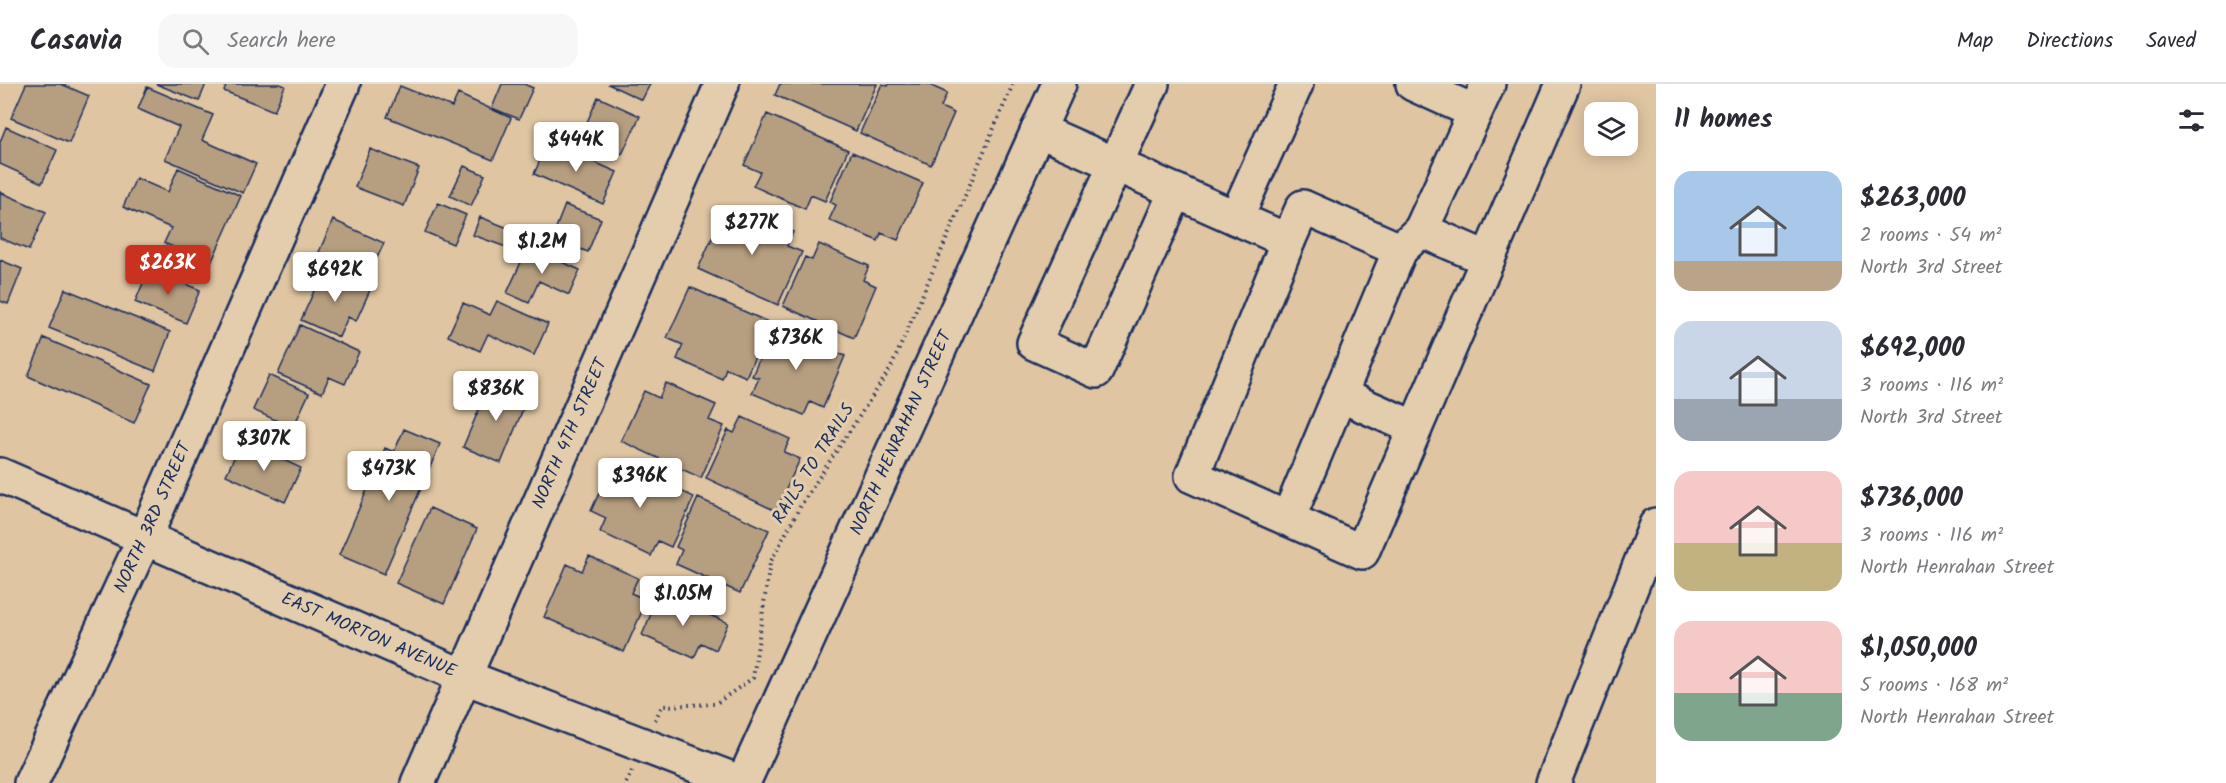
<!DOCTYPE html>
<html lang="en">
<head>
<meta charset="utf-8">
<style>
  :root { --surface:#fff; --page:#f7f7f7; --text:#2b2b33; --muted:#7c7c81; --line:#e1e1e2; --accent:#c8321e }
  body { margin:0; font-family:Kalam,sans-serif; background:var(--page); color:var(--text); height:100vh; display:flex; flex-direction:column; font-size:22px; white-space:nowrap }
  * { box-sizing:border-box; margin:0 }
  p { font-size:20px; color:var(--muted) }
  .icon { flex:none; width:33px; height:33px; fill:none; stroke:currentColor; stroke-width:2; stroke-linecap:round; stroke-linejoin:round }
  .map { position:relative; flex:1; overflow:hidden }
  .details { display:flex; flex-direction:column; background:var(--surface); width:570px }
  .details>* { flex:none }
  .controls { position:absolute; left:1584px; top:18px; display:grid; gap:12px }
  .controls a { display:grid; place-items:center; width:54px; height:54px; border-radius:12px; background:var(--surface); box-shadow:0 3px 15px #0003; font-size:30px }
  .price { position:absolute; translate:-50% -51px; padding:0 14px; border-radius:6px; background:#fff; color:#222; font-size:20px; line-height:39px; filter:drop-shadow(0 2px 3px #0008) }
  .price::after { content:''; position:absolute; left:50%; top:36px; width:18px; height:14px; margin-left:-9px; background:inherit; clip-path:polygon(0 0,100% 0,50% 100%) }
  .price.selected { background:var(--accent); color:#fff }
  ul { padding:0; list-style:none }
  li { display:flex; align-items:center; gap:18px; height:150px; padding:0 18px }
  li span { display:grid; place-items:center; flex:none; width:168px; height:120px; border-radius:18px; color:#555 }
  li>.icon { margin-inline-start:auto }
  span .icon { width:72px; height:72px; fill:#fffc; stroke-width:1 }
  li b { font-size:26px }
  h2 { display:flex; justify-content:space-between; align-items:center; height:72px; padding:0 18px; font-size:26px }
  header { display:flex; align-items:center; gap:36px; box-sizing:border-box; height:84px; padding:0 30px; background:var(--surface); border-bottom:2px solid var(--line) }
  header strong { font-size:28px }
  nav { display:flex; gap:33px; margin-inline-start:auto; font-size:21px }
  .search { width:420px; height:54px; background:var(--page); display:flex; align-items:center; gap:15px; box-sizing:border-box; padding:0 21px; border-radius:18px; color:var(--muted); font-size:22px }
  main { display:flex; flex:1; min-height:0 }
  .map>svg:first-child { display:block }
</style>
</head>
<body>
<header>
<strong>Casavia</strong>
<div class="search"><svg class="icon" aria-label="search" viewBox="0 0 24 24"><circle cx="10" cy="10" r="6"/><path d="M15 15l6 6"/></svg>Search here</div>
<nav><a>Map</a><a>Directions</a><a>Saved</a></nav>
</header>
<main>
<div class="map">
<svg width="1656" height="699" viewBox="0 0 1656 699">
  <rect width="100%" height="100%" fill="#dfc5a2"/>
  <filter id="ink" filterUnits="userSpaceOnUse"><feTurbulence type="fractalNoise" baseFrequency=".0167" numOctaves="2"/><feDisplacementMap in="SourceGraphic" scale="12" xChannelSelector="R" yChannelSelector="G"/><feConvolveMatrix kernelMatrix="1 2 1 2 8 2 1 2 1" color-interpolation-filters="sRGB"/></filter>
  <g filter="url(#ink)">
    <path fill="#b69e80" stroke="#1b2f5e" stroke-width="1.5" d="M26,0H61L89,12L69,59L11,34Z
      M156,0H206L199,17Z
      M227,0H280L285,2L274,27L224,7Z
      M502,0H524L533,4L519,35L492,24Z
      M608,0H650L642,16Z
      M780,0H877L856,47L775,11Z
      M882,0L888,2L889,0H927L947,9L941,23L954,29L931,81L860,49Z
      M400,2L452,23L458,10L511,34L493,76L387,33Z
      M147,3L213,31L202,56L256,80L243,109L165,75L179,43L138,25Z
      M598,13L640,32L622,70L581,52Z
      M767,30L848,66L825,117L811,111L805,125L753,102L760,88L744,81Z
      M6,43L57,66L42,99L0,80V58Z
      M548,58L617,88L603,120L534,90Z
      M370,65L419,84L404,122L355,103Z
      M852,68L923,99L898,156L881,149L878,157L829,136L836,121L830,118Z
      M464,82L485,91L471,122L450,112Z
      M178,84L241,112L211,179L164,159L171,144L123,123L136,94L168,108Z
      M0,108L46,128L29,166L0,154Z
      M438,119L466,131L453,160L425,148Z
      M565,121L601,135L588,168L552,154Z
      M743,126L793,148L787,162L802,168L778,221L698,185L721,134L736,141Z
      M480,133L513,146L506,163L473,151Z
      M333,136L384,159L369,191L319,168Z
      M819,160L869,182L863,196L876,202L854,254L783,222L805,173L812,176Z
      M528,163L580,186L569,211L539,197L529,219L507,209Z
      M0,176L22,185L8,220L0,217Z
      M149,185L200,206L186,239L135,218Z
      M324,185L370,206L356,237L348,233L339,253L301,236Z
      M690,203L770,239L746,293L726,284L722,295L677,275L683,261L667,254Z
      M65,205L170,248L155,287L49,244Z
      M497,217L548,240L534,271L488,250L480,267L448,252L463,219L490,231Z
      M300,241L359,268L345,300L329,293L322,309L278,290Z
      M774,241L845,272L823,324L810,318L804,331L752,309L759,294L752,292Z
      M44,254L151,300L134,339L28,292Z
      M269,291L309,309L293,344L253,326Z
      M491,297L528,313L501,379L463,363Z
      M666,299L716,321L709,336L724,342L701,394L621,357L644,307L659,314Z
      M742,333L790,355L784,368L800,375L776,427L706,394L728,346L734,349Z
      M404,345L440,360L384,490L339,471L385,364L394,368Z
      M242,357L301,384L285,418L226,391Z
      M614,376L694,413L671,463L658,457L651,472L600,448L606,434L591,427Z
      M698,414L769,446L740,509L676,480L682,466L676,463Z
      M430,424L477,445L444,520L396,499Z
      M589,472L638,494L631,509L647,516L624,568L544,533L567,480L582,487Z
      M660,509L728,539L716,566L701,559L694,574L642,551Z"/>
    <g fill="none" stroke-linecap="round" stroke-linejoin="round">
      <defs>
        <g id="minor">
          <path d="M1152,0L1034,259L1096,287L1176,107"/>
          <path d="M1413,0L1475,28"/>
          <path d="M1038,46L1288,157L1192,392L1362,468L1563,0"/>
          <path d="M1236,134L1296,0"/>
          <path d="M1421,146L1488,0"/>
          <path d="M1288,157L1303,123L1400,166"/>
          <path d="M1340,311L1415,344"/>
          <path d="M1288,435L1400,166L1421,146L1488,175"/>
          <path id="s1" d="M31,699L145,453L343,0"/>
          <path id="s2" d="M418,699L722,0"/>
          <path id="s3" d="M743,699L1059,0"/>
          <path d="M1553,699L1656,441"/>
        </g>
        <g id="major">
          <path id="s4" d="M0,391L465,593L742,699"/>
        </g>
      </defs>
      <use href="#minor" stroke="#1b2f5e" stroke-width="38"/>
      <use href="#major" stroke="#1b2f5e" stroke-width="38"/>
      <path stroke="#1b2f5e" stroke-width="4" stroke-dasharray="1.5 4.5" stroke-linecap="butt" d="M655,636L662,622L715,620L753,594L770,479L801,421L891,284L1013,0
        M626,699L632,687"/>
      <use href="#minor" stroke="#e4cdad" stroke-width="33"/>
      <use href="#major" stroke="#e4cdad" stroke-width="33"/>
    </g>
  </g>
  <g text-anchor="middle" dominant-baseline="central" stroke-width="6" stroke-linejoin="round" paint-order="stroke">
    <g font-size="18" fill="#1b2f5e" stroke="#e4cdad">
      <text stroke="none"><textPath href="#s3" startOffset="384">NORTH HENRAHAN STREET</textPath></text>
      <text stroke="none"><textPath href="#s2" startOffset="381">NORTH 4TH STREET</textPath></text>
      <text transform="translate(814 380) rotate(-58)">RAILS TO TRAILS</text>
      <text stroke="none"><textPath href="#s1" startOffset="292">NORTH 3RD STREET</textPath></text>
      <text stroke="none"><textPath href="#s4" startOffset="402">EAST MORTON AVENUE</textPath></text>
    </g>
  </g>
</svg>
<div class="controls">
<a><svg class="icon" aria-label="layers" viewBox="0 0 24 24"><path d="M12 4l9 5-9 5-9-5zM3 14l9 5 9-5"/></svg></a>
</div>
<b class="price" style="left:576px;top:89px">$444K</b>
<b class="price" style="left:752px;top:172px">$277K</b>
<b class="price" style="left:542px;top:191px">$1.2M</b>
<b class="price selected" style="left:168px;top:212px">$263K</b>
<b class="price" style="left:335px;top:219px">$692K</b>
<b class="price" style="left:796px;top:287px">$736K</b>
<b class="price" style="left:496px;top:338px">$836K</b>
<b class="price" style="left:264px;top:388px">$307K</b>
<b class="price" style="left:389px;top:418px">$473K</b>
<b class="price" style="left:640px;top:425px">$396K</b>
<b class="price" style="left:683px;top:543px">$1.05M</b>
</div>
<section class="details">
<h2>11 homes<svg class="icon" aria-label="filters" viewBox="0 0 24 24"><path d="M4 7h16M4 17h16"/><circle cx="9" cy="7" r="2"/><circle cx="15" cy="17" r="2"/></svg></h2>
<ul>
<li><span style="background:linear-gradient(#a9c7e8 75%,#b9a48a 0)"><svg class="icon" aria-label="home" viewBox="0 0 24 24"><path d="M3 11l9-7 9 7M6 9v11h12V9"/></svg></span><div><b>$263,000</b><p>2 rooms · 54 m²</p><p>North 3rd Street</p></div></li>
<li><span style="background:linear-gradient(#c9d6e8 65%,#9aa5b1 0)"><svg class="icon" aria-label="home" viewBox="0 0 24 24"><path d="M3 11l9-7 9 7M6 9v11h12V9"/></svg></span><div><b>$692,000</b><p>3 rooms · 116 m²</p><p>North 3rd Street</p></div></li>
<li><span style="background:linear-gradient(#f6c9c9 60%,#c2b280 0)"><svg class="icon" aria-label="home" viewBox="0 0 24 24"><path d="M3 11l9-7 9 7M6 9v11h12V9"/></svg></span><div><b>$736,000</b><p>3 rooms · 116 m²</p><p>North Henrahan Street</p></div></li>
<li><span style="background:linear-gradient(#f6c9c9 60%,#7fa58c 0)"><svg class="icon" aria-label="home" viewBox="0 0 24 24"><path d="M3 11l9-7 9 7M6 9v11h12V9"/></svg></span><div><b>$1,050,000</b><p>5 rooms · 168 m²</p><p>North Henrahan Street</p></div></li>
</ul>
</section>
</main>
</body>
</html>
